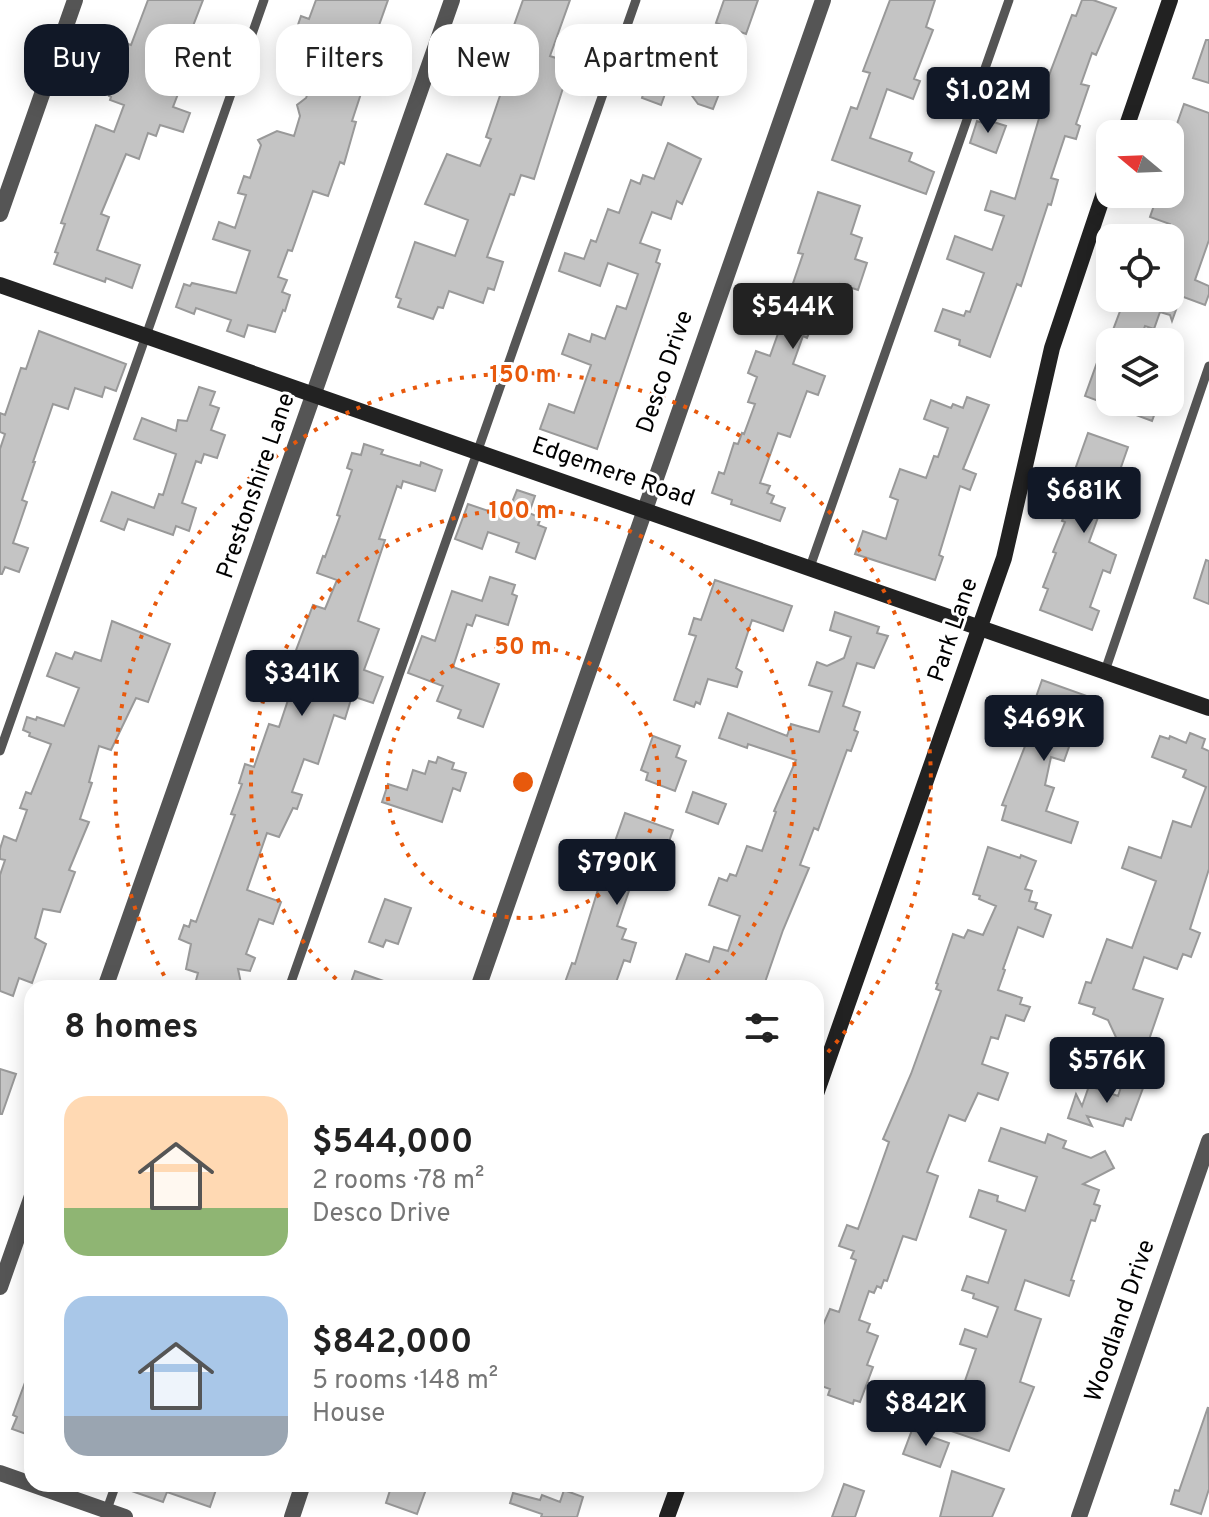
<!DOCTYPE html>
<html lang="en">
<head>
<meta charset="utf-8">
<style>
  :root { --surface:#fff; --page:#f2f2f2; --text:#222; --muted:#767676; --accent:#111827 }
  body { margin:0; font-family:Overpass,sans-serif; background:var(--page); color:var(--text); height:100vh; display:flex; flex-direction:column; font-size:30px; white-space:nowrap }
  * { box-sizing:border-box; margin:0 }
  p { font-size:26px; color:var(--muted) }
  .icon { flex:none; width:44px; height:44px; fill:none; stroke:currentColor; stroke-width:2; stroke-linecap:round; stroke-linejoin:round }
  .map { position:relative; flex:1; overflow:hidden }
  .drawer { position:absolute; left:24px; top:980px; width:800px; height:512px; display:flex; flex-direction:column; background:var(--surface); border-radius:24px; box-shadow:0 4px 20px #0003 }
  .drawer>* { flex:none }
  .guide { position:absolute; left:24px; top:24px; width:800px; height:72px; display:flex; gap:16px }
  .needle { width:52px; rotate:289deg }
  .buttons { position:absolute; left:1096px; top:120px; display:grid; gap:16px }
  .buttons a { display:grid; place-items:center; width:88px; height:88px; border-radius:16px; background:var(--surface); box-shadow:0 4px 20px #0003; font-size:40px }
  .price { position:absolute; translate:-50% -68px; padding:0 18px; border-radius:8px; background:var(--accent); color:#fff; font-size:26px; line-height:52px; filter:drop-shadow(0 2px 4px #0008) }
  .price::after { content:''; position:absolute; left:50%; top:48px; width:24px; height:18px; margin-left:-12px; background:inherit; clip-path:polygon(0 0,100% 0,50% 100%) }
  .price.on { background:#222; color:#fff }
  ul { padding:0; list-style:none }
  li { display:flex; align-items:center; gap:24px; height:200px; padding:0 40px }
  li span { display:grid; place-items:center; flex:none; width:224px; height:160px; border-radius:24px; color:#555 }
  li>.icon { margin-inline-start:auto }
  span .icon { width:96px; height:96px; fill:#fffc; stroke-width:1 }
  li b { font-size:34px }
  h2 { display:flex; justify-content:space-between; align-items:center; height:96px; padding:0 40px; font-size:34px }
  .tag { padding:0 28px; border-radius:24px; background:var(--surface); box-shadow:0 4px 20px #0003; font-size:28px; line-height:72px }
  .tag.on { background:var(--accent); color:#fff }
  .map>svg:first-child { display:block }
</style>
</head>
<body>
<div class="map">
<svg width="1209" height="1517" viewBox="0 0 1209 1517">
  <rect width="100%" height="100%" fill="#fff"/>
  <path fill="#c4c4c4" stroke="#999" stroke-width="2" d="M148,0H203L178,65L188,68L173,107L190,113L183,132L160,125L156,136L148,133L139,159L126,154L101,214L109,217L97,250L140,265L132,288L106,278L105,282L54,264L58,253L55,252L65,224L61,223L96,125L114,132L124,105L110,100L111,97L109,96L119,61L121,62L128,44L131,45Z
    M316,0H388L367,59L372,60L352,121L356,122L344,164L340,162L328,196L313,191L292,251L288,250L278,277L287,280L282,292L290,295L285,311L283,310L275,332L248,325L244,337L227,331L231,320L196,308L194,314L176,307L184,284L190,286L192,283L236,293L250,251L213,239L219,222L235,228L246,195L238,193L244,176L250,178L261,145L258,140L277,131L294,136L300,116L297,105L306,98L308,93L312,94L320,70L314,60L289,51L301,16L309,19Z
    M523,0H570L550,56L571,63L534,179L521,175L514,195L510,194L487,257L503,262L494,290L488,288L483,303L449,291L443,308L438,307L433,319L398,307L401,299L396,297L415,242L455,256L468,220L425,204L447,154L480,166L491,139L486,137L508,72L505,71L512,50L506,48Z
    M724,0H758L746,34L716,23Z
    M890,0H935L926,27L933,30L914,79L920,81L913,99L887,89L870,138L912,153L909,161L934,172L926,194L832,160L851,107L857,109L870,73L863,71Z
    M1082,0H1093L1116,8L1096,55L1092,53L1081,84L1089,86L1076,124L1080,126L1076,139L1065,136L1051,178L1058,180L1051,205L1048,204L1021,286L1017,284L990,357L959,345L960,340L935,331L943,309L964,316L966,311L970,312L984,273L947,259L955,236L992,250L1004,216L985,210L991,191L1015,199L1043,105L1010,94L1014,80L1021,82L1025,70L1048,78L1072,15L1076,16Z
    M687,33L715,43L712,51L728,57L727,62L736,65L726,91L721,89L713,109L698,104L687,89L669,83L661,105L642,98L644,91L638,89L645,70L662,76L670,52L678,55Z
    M1206,40H1209V83L1193,78Z
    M1184,104L1209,113V240L1195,280L1209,286V294L1205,305L1181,296L1172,321L1170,315L1160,312L1154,329L1145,326L1140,340L1113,330L1125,298H1170V238H1165L1170,224L1150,217L1158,194H1170V155L1176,139L1172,138Z
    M984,119L1006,126L996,153L970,143L977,121L983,123Z
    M668,143L701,159L682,204L677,201L671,219L652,212L640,243L660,250L656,262L660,264L597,449L540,429L549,404L574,413L591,365L562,354L569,334L590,342L592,334L605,339L617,306L626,309L638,274L608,263L600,286L559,271L565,253L584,259L591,240L596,242L608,209L619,213L631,180L640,184L643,175L654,179Z
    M818,192L860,206L851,234L862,238L855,259L867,263L858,290L840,284L820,329L812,326L807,338L803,336L793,364L825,376L818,395L807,391L790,437L778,433L760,483L770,486L767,493L774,496L771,503L785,508L780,521L731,504L732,500L712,493L719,472L724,474L734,443L738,444L742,433L744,434L755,404L748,402L757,377L748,373L756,351L770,356L780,328L777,327L781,317H779L781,311L778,310L785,291L790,292L803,254L798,253Z
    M39,331L126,364L116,391L105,387L102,397L75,388L68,409L53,404L33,462H35L22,500L27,502L13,543L28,548L19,572L5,567L2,574H0V449L5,434L0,432V413L5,415L21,368L26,369Z
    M1108,332L1110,402H1159L1152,421L1085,396Z
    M199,387L215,392L210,405L219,408L211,430L225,435L217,458L204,454L201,463L196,461L182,503L196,508L189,531L176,526L173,535L128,519L124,530L101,521L112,492L154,508L159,494L163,495L176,454L134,439L142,418L176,431L178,420L187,421Z
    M967,397L989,405L963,469L976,474L970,490L960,486L939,555L943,557L935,580L855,554L863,531L886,539L898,500L890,497L900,469L926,478L934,456L938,457L948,428L924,419L931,400L951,408L953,404L963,408Z
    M1088,433L1128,447L1120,470L1126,479L1123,488L1116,493L1108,490L1089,542L1116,555L1110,573L1103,570L1090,607L1099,611L1092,630L1040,610L1048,589L1043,587L1056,553L1053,552L1065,522L1062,521L1076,483L1071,481Z
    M364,444L383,450L381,454L420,466L421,462L442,470L435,491L403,481L401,488L397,486L379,539L385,540L358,621L379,629L364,670L383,677L373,703L352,696L345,719L334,715L318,764L304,759L292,792L302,795L297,809L293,808L279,837L267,833L247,890L281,902L273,924L259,919L246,954L255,958L250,971L238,969L242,988H207L195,984L198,973L186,969L191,944L179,939L184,925L189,927L191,920L196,922L235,815L231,814L242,784L239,783L245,764L254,767L269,724L279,727L300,664L292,661L313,605L325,609L337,580L317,573L323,556L325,557L340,516L337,515L352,470L347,468L352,453L361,455Z
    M517,490L535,496L529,513L541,518L538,525L546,528L535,559L516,552L519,543L488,532L482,549L455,539L468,504L506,517Z
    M1206,560L1209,561V604L1194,598Z
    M490,577L515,585L512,594L517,596L508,625L476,615L472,626L467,624L453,667L499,684L483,727L458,718L461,710L437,701L443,686L408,673L422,636L435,641L452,591L482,601Z
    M715,580L792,606L783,631L752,620L736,668L742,672L737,687L708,679L700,704L696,702L694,707L674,700L696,636L689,634L694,618L701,620Z
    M835,612L879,627L877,633L888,636L874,668L857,663L843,706L860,712L854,730L858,732L851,751L847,750L818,830L814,828L800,865L809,868L783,930L763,988H696L676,981L686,954L709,962L714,947L728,951L740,916L709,905L719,878L727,881L730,874L736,876L747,846L762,851L776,812L774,811L796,760L748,744L747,748L719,738L728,713L787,736L791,724L819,732L832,692L809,685L817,662L827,666L844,658L851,637L830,630Z
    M112,621L170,644L148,702L136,698L111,750L99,746L89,782L92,783L80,819L89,822L69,870L75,872L60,912L43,909L35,938L46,944L32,983L19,978L13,996L0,991V875L5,860L0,859V849L4,836L16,841L27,810L20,808L26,792L31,794L51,744L29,736L30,733L23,730L27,717L36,720L37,717L64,726L79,688L47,676L56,653L72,659L75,652L101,661Z
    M1042,680L1087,696L1064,761L1051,757L1045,785L1054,788L1046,811L1078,822L1071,843L1002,820L1006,806L1002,805L1036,718L1033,717L1039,701L1035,700Z
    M1190,733L1205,739L1202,748L1209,751V869L1190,929L1200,933L1191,957L1183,954L1177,969L1144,957L1133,989L1163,999L1144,1054L1120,1046L1108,1020L1093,1014L1095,1008L1079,1003L1086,982L1091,983L1107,939L1132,948L1156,881L1122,868L1129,847L1161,858L1173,821L1191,827L1206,787L1183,777L1186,770L1152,757L1160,736L1169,739L1170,736L1186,743Z
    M653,736L680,746L676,757L686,761L675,791L646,780L648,773L641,770Z
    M438,757L454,763L452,769L466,773L460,791L453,788L442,822L382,802L388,784L407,790L413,770L425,774L429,761L436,763Z
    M693,792L726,804L718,824L686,812Z
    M625,813L673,830L660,867L650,863L643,883L633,879L617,926L626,929L622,939L636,943L630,962L624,960L614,988H563L572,963L575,964L600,883L614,887L626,855L612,850Z
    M988,847L1020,858L1021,855L1036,861L1025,889L1032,891L1029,901L1037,903L1035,909L1051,915L1043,937L1018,927L1003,969L1005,970L998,990L1022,998L1020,1004L1030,1007L1024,1021L1006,1015L998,1039L991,1037L982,1064L1008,1073L998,1100L978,1093L965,1121L949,1115L927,1172L938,1176L916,1240L903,1236L887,1281L884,1280L881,1288L877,1286L874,1293L869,1291L859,1320L870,1324L867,1332L878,1336L867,1365L873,1367L860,1402L854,1400L853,1404L828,1395L830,1389L816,1384V1341L830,1309L839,1312L856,1260L851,1258L854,1251L839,1246L847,1225L858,1229L872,1190L889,1142L883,1139L911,1074L941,991L936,989L938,984L936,983L953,934L964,938L968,930L983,935L996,906L979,899L980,896L973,894Z
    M385,899L411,908L398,944L386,940L383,947L369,942Z
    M355,971L398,986V988H349Z
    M0,1069L16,1074L2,1114H0Z
    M1123,1081L1143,1088L1131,1120L1126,1118L1123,1126L1087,1116L1092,1126L1068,1118L1076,1094L1082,1106L1089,1086L1118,1096Z
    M1001,1128L1045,1143L1048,1134L1066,1141L1063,1148L1091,1158L1105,1151L1114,1168L1083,1184L1099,1190L1094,1204L1100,1206L1095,1221L1091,1220L1071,1280L1074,1281L1069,1296L1025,1280L1015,1310L1041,1319L1020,1382L1034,1387L1009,1451L948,1430L976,1349L960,1344L965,1329L987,1337L998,1307L973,1298L974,1294L962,1290L967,1276L988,1283L1006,1230L970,1217L979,1190L998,1196L997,1201L1025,1211L1037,1177L989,1161Z
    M30,1369H32V1436L12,1429L17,1417L13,1415Z
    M1208,1407L1209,1489L1201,1514L1171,1504L1175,1490L1179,1491Z
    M912,1430L949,1443L940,1467L903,1454Z
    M952,1471L1004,1489L992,1517H940Z
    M123,1484H218L210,1507L167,1492L163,1502L123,1488Z
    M392,1484H428L417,1514L386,1503Z
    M844,1484L864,1491L855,1517H832Z
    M564,1490L583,1497L577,1517H541L542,1514L510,1503L513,1493L540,1500L542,1495L560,1502Z"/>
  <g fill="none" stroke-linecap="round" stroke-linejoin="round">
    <path stroke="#555" stroke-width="9" d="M810,567L1009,0
      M1105,671L1209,366
      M0,751L264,0
      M289,988L636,0
      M105,1515L116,1484"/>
    <path stroke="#555" stroke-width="16" d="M0,214L75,0
      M105,988L452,0
      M478,988L823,0
      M0,1287L32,1196
      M0,1473L125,1517
      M292,1517L303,1484
      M1079,1517L1209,1141"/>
    <path stroke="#222" stroke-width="16" d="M1124,134L1170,0
      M0,285L1209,708
      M816,1094L1004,558L1052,348L1110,175
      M667,1517L679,1484"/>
  </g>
  <g fill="none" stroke="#e8590c" stroke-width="4" stroke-dasharray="4 8">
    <circle cx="523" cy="782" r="136"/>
    <path d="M345 987A272 272 0 1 1 701 987"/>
    <path d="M170 986A408 408 0 1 1 816 1065"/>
  </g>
  <g text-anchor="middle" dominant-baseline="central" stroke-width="6" stroke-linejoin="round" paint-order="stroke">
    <g font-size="24" fill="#000" stroke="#fff">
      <text transform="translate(666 372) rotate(-71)">Desco Drive</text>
      <text transform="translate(613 473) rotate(19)">Edgemere Road</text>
      <text transform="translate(257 486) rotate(-71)">Prestonshire Lane</text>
      <text transform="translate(954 630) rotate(-71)">Park Lane</text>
      <text transform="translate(1121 1321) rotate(-71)">Woodland Drive</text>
    </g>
  </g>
  <circle cx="523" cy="782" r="12" fill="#e8590c" stroke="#fff" stroke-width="4"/>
  <g font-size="24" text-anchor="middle" font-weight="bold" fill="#e8590c" stroke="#fff" stroke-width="6" stroke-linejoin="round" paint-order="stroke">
    <text x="523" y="382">150 m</text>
    <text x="523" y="518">100 m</text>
    <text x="523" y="654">50 m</text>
  </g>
</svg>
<div class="buttons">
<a><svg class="needle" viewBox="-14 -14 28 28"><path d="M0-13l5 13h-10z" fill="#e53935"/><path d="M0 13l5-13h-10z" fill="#767676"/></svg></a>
<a><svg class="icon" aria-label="locate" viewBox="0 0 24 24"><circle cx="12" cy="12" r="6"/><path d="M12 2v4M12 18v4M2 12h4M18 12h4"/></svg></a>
<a><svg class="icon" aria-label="layers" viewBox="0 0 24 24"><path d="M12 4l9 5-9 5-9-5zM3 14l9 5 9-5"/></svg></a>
</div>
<b class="price" style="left:988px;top:135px">$1.02M</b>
<b class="price on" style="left:793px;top:351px">$544K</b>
<b class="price" style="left:1084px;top:535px">$681K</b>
<b class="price" style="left:302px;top:718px">$341K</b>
<b class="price" style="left:1044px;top:763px">$469K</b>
<b class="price" style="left:617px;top:907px">$790K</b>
<b class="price" style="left:1107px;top:1105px">$576K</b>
<b class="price" style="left:926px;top:1448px">$842K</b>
<div class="guide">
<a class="tag on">Buy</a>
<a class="tag">Rent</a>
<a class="tag">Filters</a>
<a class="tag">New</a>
<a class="tag">Apartment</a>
</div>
<section class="drawer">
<h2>8 homes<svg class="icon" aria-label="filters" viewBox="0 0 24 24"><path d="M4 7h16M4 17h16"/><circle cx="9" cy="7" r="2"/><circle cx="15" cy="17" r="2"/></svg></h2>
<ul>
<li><span style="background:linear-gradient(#ffd9b3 70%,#8fb573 0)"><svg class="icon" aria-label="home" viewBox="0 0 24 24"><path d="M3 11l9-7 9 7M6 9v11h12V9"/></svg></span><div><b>$544,000</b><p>2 rooms · 78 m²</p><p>Desco Drive</p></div></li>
<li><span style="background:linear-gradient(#a9c7e8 75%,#9aa5b1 0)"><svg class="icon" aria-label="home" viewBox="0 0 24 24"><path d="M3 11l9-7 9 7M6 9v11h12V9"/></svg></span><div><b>$842,000</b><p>5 rooms · 148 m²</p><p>House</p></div></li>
</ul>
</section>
</div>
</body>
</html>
